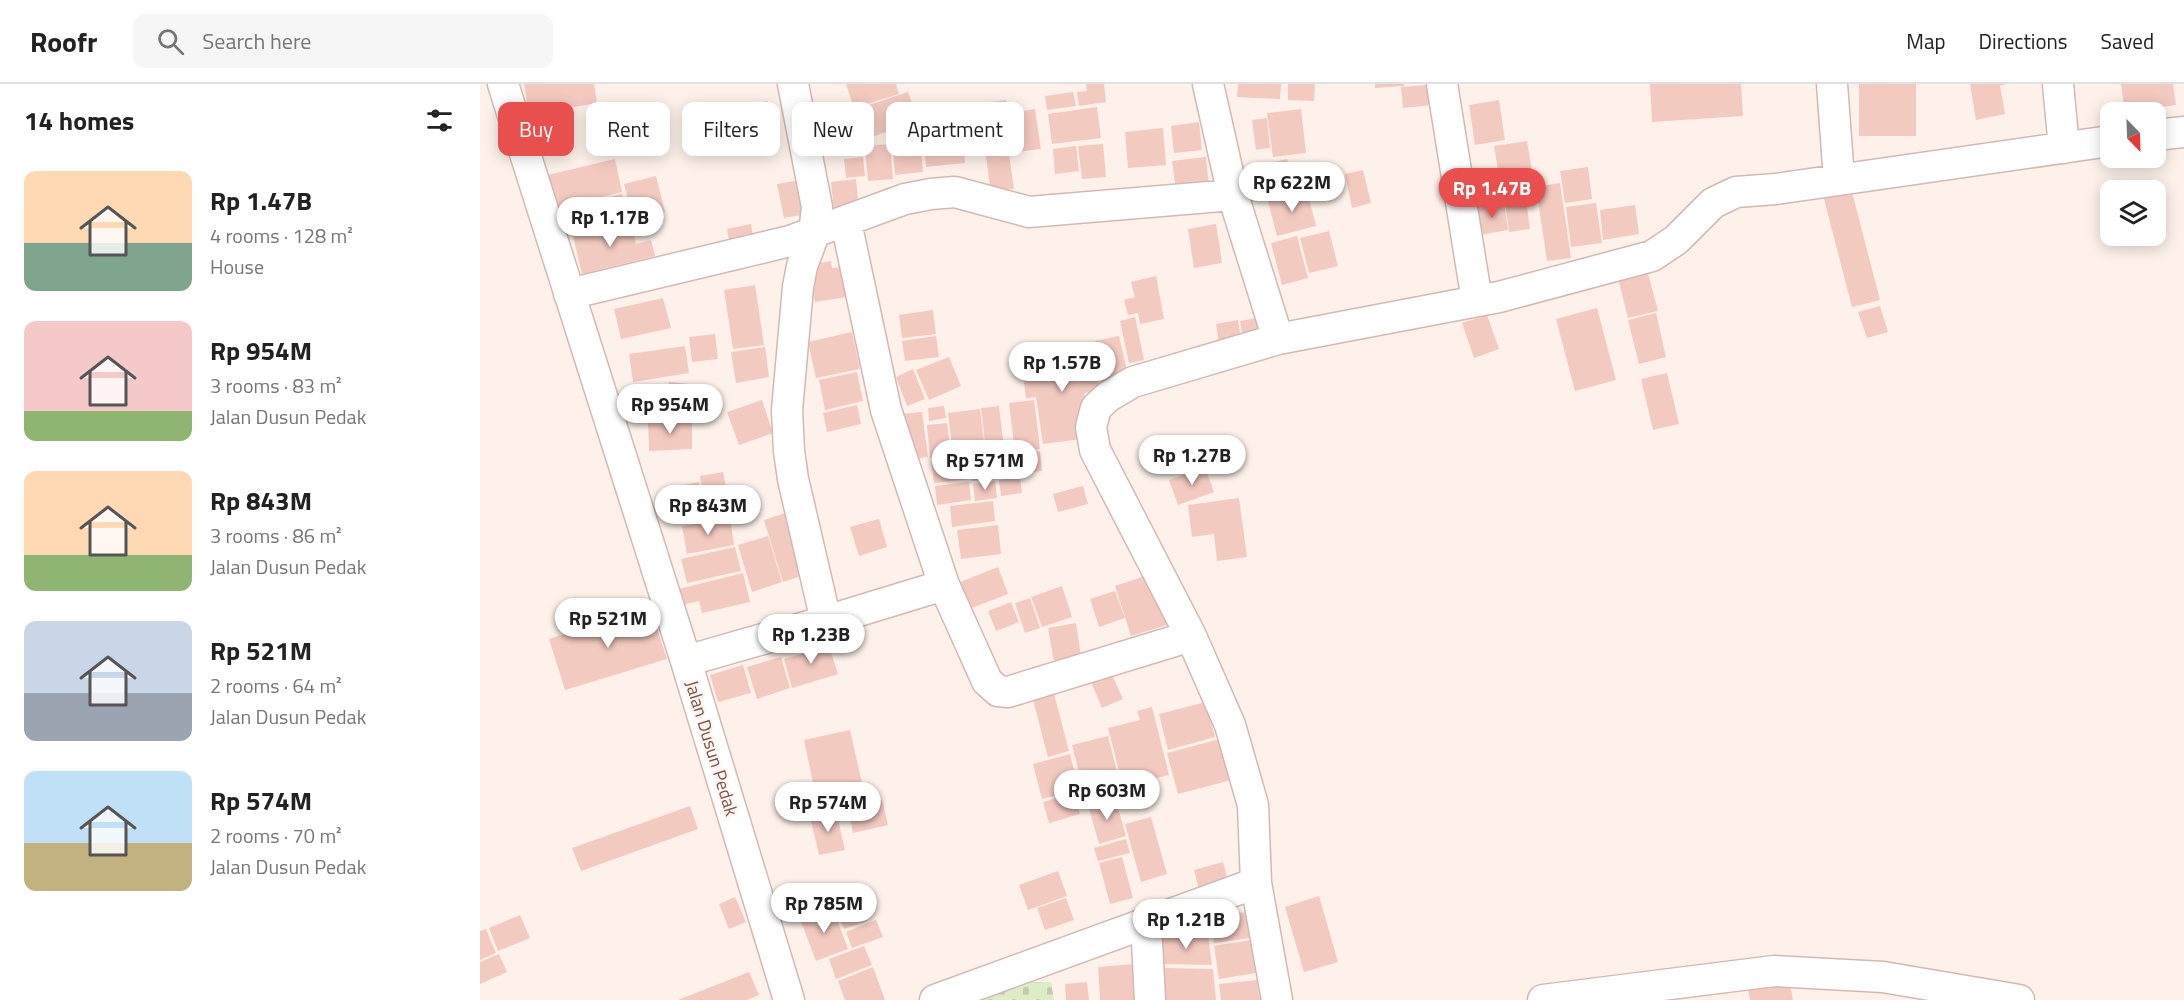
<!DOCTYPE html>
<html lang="en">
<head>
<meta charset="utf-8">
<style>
  :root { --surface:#fff; --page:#f6f6f6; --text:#222; --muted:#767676; --line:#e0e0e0; --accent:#e94f4d }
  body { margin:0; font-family:"Titillium Web",sans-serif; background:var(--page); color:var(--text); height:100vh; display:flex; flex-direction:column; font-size:22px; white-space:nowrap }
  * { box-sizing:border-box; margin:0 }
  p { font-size:20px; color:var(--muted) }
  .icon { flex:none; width:33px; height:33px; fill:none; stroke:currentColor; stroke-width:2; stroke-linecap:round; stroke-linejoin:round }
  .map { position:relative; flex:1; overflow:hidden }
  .drawer { display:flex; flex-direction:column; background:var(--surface); width:480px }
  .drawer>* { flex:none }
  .top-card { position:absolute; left:18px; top:18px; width:570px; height:54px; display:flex; gap:12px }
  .needle { width:39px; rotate:157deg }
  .buttons { position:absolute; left:1620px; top:18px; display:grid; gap:12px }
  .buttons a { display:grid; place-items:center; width:66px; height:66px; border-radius:12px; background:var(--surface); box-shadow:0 3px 15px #0003; font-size:30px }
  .price { position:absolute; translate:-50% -51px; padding:0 14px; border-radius:21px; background:#fff; color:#222; font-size:20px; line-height:39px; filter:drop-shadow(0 2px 3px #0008) }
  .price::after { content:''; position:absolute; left:50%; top:36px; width:18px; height:14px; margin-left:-9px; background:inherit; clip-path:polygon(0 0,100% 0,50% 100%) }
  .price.current { background:var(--accent); color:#fff }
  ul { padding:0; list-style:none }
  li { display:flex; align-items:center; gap:18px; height:150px; padding:0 24px }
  li span { display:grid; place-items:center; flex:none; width:168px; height:120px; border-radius:12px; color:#555 }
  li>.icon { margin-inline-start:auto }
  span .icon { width:72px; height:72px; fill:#fffc; stroke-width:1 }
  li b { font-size:26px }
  h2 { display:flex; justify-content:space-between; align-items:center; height:72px; padding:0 24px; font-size:26px }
  .chip { padding:0 21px; border-radius:12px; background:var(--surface); box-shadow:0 3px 15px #0003; font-size:21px; line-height:54px }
  .chip.current { background:var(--accent); color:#fff }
  header { display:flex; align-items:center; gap:36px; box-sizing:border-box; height:84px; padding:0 30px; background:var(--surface); border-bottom:2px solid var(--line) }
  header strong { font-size:28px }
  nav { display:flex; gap:33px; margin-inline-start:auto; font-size:21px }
  .search { width:420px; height:54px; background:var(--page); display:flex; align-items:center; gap:15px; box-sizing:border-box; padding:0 21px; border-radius:12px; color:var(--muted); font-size:22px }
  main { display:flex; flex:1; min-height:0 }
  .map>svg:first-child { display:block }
</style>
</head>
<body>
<header>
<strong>Roofr</strong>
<div class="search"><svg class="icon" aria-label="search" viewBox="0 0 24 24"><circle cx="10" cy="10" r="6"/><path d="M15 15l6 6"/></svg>Search here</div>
<nav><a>Map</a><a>Directions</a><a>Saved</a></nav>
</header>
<main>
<section class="drawer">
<h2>14 homes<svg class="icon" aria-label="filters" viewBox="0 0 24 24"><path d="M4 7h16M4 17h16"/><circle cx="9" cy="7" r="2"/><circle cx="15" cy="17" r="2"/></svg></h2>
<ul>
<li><span style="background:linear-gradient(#ffd9b3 60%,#7fa58c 0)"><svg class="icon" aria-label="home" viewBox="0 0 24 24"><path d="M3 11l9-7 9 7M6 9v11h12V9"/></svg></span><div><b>Rp 1.47B</b><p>4 rooms · 128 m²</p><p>House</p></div></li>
<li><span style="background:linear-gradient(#f6c9c9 75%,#8fb573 0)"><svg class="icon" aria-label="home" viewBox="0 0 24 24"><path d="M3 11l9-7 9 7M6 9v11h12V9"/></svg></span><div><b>Rp 954M</b><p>3 rooms · 83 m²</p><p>Jalan Dusun Pedak</p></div></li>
<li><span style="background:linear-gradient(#ffd9b3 70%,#8fb573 0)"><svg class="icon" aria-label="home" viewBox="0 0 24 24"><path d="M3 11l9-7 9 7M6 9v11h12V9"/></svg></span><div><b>Rp 843M</b><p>3 rooms · 86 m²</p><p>Jalan Dusun Pedak</p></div></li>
<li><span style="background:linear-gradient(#c9d6e8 60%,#9aa5b1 0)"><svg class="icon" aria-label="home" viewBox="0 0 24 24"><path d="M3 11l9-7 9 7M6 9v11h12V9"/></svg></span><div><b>Rp 521M</b><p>2 rooms · 64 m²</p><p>Jalan Dusun Pedak</p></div></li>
<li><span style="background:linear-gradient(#bfe0f5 60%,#c2b280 0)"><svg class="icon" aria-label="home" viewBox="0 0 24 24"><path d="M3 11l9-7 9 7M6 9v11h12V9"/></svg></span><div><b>Rp 574M</b><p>2 rooms · 70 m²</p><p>Jalan Dusun Pedak</p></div></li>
</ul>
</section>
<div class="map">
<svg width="1704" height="916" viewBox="0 0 1704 916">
  <defs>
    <pattern id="cemetery-stones" width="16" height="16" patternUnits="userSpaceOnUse" patternTransform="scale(1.5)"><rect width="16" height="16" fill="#ddecc7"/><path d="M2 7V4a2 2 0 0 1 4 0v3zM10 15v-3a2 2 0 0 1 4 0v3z" fill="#c1ccac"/></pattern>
  </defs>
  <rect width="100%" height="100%" fill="#fdf1e9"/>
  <path fill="url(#cemetery-stones)" d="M529,898H571L574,916H487Z"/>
  <path fill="#f3cac0" d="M44,0H114L117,19L49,31Z
    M366,0H416L419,10L374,24Z
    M606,0H624L626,18L599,22L597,8L607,7Z
    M758,0H801L800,15L757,13Z
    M808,0H835L834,17L808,16Z
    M895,0H924V2L895,4Z
    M959,0L961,20L923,24L921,3Z
    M1170,0H1261L1263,32L1172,38Z
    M1379,0H1436V52H1379Z
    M1490,0H1526L1520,2L1525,30L1496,36Z
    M1641,0H1693L1696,21L1645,28Z
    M428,8L438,37L383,56L374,26Z
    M593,8L596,22L567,26L565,12Z
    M526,16L531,51L501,55L496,20Z
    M1019,16L1025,56L995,61L989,21Z
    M288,17L293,43L264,49L259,22Z
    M256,22L262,57L235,62L228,27Z
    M617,23L621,54L572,60L568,30Z
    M555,25L561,65L536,68L531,29Z
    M821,25L826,69L793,73L787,29Z
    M787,34L790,64L776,66L772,36Z
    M719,38L722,66L694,69L691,42Z
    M683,44L686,81L648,84L645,48Z
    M483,53L485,79L446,83L444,56Z
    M440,56L443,88L415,91L412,59Z
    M527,56L534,105L511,108L504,59Z
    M1047,57L1053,93L1020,98L1014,62Z
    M410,60L413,95L388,97L385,62Z
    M623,60L626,93L602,95L598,62Z
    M596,62L599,87L575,90L573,65Z
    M383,73L385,92L366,94L364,75Z
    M726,73L729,102L696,106L692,77Z
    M135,75L142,108L76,124L68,91Z
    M807,75L815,105L785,112L777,82Z
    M1108,83L1112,115L1085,119L1080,87Z
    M883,86L891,119L872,124L865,90Z
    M176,92L185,128L153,135L144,100Z
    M326,95L333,129L304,134L297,100Z
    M376,95L379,126L354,128L351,98Z
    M1048,98L1050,111L1030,114L1027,101Z
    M1080,99L1091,174L1067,177L1056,103Z
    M1025,101L1027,114L1001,118L999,105Z
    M827,107L836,142L797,152L788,117Z
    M1372,108L1400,216L1372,223L1344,115Z
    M142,110L148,136L99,148L93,122Z
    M1046,116L1050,145L1029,148L1025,119Z
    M1024,119L1028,146L1000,151L996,123Z
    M1116,119L1122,159L1091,163L1086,123Z
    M1155,121L1159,150L1123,156L1120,126Z
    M151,138L156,160L171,156L175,172L102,190L93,152Z
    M271,140L274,157L250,162L247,145Z
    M736,140L742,179L714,184L708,145Z
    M849,147L858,182L829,189L820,154Z
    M817,152L828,194L802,201L791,159Z
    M351,177L352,184L363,183L367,213L335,218L329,181Z
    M1167,186L1178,227L1148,234L1138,194Z
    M676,192L684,235L660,240L658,229L648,231L644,216L655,213L651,198Z
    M275,201L284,261L253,265L244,206Z
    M183,214L191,244L141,255L134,225Z
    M1400,222L1408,248L1387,254L1378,228Z
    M1117,224L1136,296L1095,307L1076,235Z
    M453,226L456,250L422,254L419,231Z
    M1176,229L1186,273L1159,280L1148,236Z
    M1007,231L1019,265L994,274L982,239Z
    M655,233L664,276L649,279L640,237Z
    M783,233L787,256L764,260L760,237Z
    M758,236L762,261L740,265L736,240Z
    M372,248L380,285L336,294L328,258Z
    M235,250L238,275L212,278L209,253Z
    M456,252L459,273L425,277L422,257Z
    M639,252L648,291L623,296L615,257Z
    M205,262L209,289L153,298L149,270Z
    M285,263L289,293L256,299L251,268Z
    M615,267L620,307L604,309L610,354L563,360L556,313L546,314L541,276Z
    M469,273L481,302L449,316L436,286Z
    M433,285L445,315L427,322L416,293Z
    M377,288L383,317L345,326L339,296Z
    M1187,289L1199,340L1173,346L1161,295Z
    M189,298L220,301L217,323L187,319Z
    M282,316L293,349L259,361L247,328Z
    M554,316L560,365L535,368L529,319Z
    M377,321L381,340L347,348L343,329Z
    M464,322L466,334L449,337L448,324Z
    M519,322L523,356L505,359L501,324Z
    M500,325L505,367L473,370L468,329Z
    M442,328L448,373L427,376L421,330Z
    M212,335V365L169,367L168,336Z
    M467,339L471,371L450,374L447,341Z
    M560,367L562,387L528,391L526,372Z
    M505,370L509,395L492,397L489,372Z
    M523,372L525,393L511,395L508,374Z
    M486,373L489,395L454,399L451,377Z
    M725,383L734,408L698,421L689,396Z
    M243,388L246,403L223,408L220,392Z
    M540,393L542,409L521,412L519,396Z
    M515,397L517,414L495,417L493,400Z
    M219,398L221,412L190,418L187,404Z
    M489,398L491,416L457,421L455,402Z
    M603,402L608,420L578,428L573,410Z
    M243,411L246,430L193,440L190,420Z
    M759,414L767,473L737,477L734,450L712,453L708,421Z
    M513,417L515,437L472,443L470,422Z
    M311,427L331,489L303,498L284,436Z
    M250,434L254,461L207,470L202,442Z
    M399,435L407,463L379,472L370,443Z
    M518,441L521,470L481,475L477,446Z
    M288,452L302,498L272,508L258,461Z
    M255,463L261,487L207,499L201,475Z
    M518,483L528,510L484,527L473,501Z
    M263,489L270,518L222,529L219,517L202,521L199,505Z
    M671,490L687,541L651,552L635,502Z
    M582,502L592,533L562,543L551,513Z
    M635,507L645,534L619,543L610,515Z
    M550,514L560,544L545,549L535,519Z
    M531,518L539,538L516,547L508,527Z
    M170,523L187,575L85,606L69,555Z
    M596,539L601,573L574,578L568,544Z
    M334,554L337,565L349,562L358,590L312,604L304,575L325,569L321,558Z
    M301,573L310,604L277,615L267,583Z
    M263,581L271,609L238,618L230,591Z
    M629,584L643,615L622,624L609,593Z
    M572,602L589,667L568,673L551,608Z
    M726,618L735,653L688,666L679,630Z
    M672,623L689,691L643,702L628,644L660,636L657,627Z
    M370,646L386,717L339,727L324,656Z
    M628,652L641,703L605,712L592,661Z
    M740,655L751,696L698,710L687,669Z
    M590,670L599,706L562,715L553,680Z
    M594,709L600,730L569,739L563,718Z
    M635,714L646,752L619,760L608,721Z
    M402,716L408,741L373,749L368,724Z
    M210,722L218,745L101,787L92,764Z
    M356,727L365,766L339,771L330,733Z
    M671,733L687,790L661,798L645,740Z
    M646,755L650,769L618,777L614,764Z
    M642,773L653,814L630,820L619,779Z
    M743,778L749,801L720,809L714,786Z
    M578,787L587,812L548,826L539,801Z
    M369,800L375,814L355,822L350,808Z
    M839,812L858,878L824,888L805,823Z
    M255,813L266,838L249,845L239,820Z
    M586,814L594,836L565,846L557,824Z
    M379,816L387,837L364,845L356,825Z
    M352,823L368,865L336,877L320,835Z
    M773,827L777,853L734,859L730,833Z
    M40,831L50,854L18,867L9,844Z
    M396,836L403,853L372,864L366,848Z
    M6,845L16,869L0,876V847Z
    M682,851H728L732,881L682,880Z
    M777,855L782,888L739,895L734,862Z
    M384,862L392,881L356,895L349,875Z
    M19,870L27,888L0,900V878Z
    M654,880L657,916H620L618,883Z
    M393,883L405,916H365L358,897Z
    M683,884L733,885L736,916H682Z
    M269,888L279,911L267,916H198Z
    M777,896L779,913L791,912L792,916H741L739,900Z
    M607,898L609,916H586L585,900Z
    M1310,899L1313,916H1270L1268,906Z"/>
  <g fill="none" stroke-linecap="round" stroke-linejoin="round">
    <defs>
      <path id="street" d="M23,0L206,577L309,916
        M728,0L753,111L798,255
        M962,0L997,217
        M1352,0L1359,95
        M1578,0L1584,64
        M1676,51L1704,48
        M366,138L406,326L464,501
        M89,210L310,157L425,115L451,110L475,108L549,128L753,111
        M346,537L464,501L507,597L518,607L528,608L711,552
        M206,577L346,537L313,395L309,367L307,326L318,203L322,182L334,150L337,123L313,0
        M666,838L670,916
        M455,916L776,799
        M797,916L776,799L773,721L750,641L711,552L615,366L611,343L616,324L629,312L653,298L798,255L1019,213L1172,172L1196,156L1233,119L1256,108L1296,105L1630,57
        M1063,916L1294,887L1403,893L1539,916"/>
    </defs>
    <use href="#street" stroke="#d3b9b1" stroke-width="33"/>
    <use href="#street" stroke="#fff" stroke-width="30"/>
  </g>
  <g text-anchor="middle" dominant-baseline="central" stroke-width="5" stroke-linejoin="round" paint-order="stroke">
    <g font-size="18" fill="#79524b" stroke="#fff6f1">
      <text transform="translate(232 664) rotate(73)">Jalan Dusun Pedak</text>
    </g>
  </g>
</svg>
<div class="buttons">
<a><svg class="needle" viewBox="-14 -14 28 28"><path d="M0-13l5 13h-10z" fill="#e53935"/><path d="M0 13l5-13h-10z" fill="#767676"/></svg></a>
<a><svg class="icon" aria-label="layers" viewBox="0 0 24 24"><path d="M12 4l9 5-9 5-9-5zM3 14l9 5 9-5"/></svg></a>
</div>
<b class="price" style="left:812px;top:129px">Rp 622M</b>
<b class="price current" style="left:1012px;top:135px">Rp 1.47B</b>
<b class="price" style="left:130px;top:164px">Rp 1.17B</b>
<b class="price" style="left:582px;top:309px">Rp 1.57B</b>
<b class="price" style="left:190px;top:351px">Rp 954M</b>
<b class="price" style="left:712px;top:402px">Rp 1.27B</b>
<b class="price" style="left:505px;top:407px">Rp 571M</b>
<b class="price" style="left:228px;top:452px">Rp 843M</b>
<b class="price" style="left:128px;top:565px">Rp 521M</b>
<b class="price" style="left:331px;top:581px">Rp 1.23B</b>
<b class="price" style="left:627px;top:737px">Rp 603M</b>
<b class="price" style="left:348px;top:749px">Rp 574M</b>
<b class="price" style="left:344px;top:850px">Rp 785M</b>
<b class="price" style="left:706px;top:866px">Rp 1.21B</b>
<div class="top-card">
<a class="chip current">Buy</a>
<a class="chip">Rent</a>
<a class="chip">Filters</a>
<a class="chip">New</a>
<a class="chip">Apartment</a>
</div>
</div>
</main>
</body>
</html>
